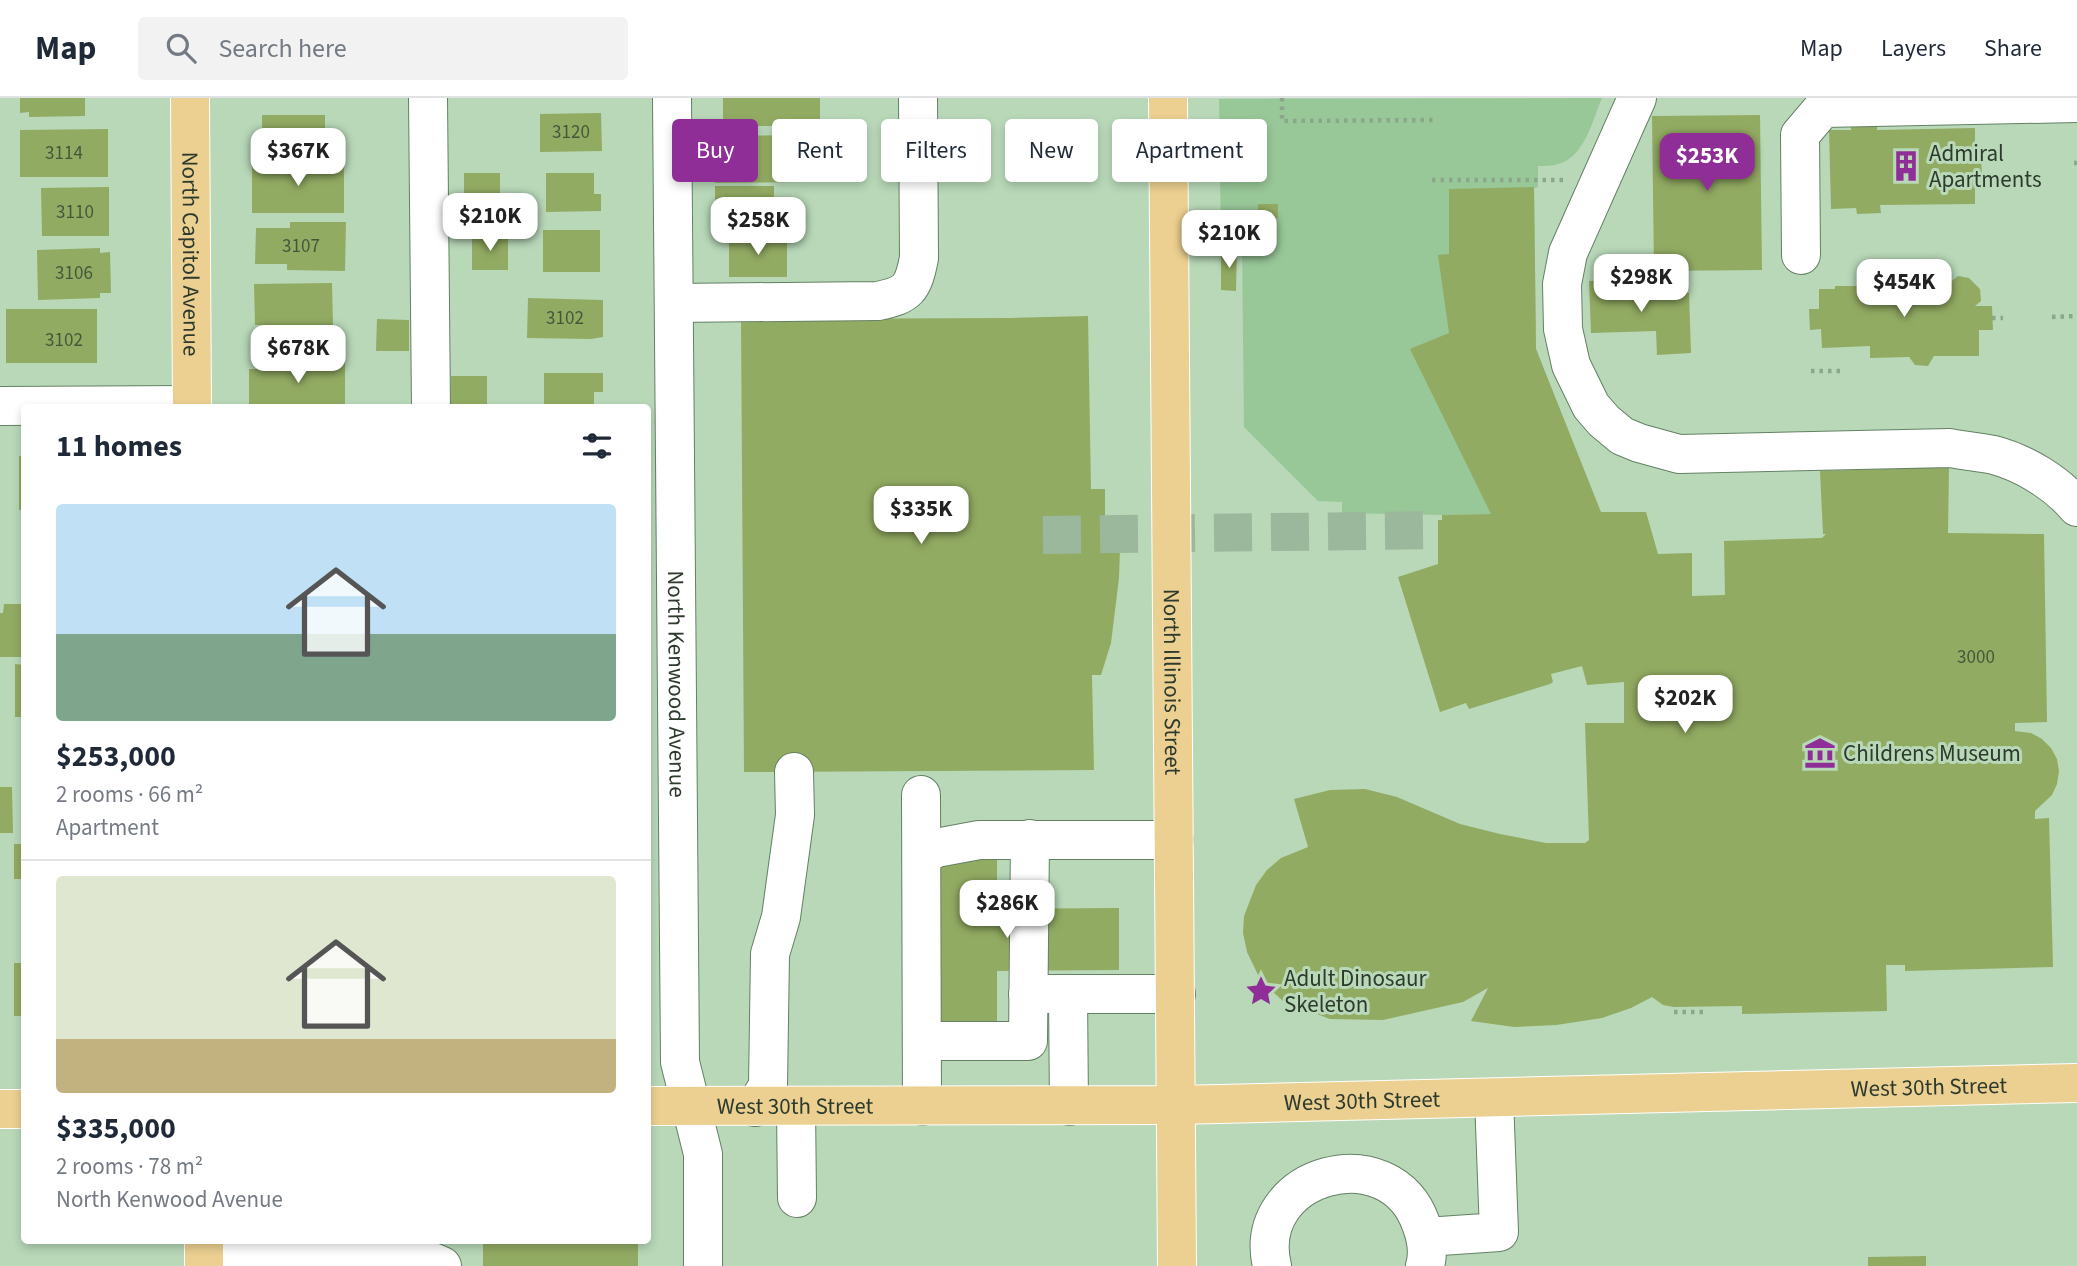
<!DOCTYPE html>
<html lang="en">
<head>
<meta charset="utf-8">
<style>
  :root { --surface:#fff; --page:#f2f2f3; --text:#1f2937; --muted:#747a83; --line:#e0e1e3; --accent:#8f2e97 }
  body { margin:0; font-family:"Source Sans 3",sans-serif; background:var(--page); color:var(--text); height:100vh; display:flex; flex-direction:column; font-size:26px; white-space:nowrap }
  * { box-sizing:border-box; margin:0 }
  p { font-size:23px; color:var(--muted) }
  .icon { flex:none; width:38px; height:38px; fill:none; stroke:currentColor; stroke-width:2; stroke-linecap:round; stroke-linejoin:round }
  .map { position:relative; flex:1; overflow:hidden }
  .details { position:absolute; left:21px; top:306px; width:630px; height:840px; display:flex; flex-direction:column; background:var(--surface); border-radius:7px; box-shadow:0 4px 10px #0003 }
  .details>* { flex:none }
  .guide { position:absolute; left:672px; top:21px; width:665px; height:63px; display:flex; gap:14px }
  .price { position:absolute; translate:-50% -60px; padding:0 16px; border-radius:14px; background:#fff; color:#222; font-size:23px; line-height:46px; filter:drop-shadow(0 2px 4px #0008) }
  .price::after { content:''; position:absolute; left:50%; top:42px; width:21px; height:16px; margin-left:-10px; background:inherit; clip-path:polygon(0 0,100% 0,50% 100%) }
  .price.active { background:var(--accent); color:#fff }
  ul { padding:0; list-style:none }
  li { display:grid; align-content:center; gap:14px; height:371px; padding:0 35px }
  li+li { border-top:2px solid var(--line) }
  li span { display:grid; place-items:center; height:217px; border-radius:7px; color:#555 }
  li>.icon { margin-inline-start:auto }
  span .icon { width:126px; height:126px; fill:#fffc; stroke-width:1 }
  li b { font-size:30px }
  h2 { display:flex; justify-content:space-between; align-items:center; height:84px; padding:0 35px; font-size:30px }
  .chip { padding:0 24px; border-radius:7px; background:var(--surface); box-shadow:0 4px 10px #0003; font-size:24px; line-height:63px }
  .chip.active { background:var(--accent); color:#fff }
  header { display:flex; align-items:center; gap:42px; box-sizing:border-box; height:98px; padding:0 35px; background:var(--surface); border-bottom:2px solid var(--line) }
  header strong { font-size:33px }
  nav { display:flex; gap:38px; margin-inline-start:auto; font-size:24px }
  .search { width:490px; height:63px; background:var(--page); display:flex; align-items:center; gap:18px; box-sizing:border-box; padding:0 24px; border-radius:7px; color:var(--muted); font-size:26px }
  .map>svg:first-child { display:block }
</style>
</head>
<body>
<header>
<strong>Map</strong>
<div class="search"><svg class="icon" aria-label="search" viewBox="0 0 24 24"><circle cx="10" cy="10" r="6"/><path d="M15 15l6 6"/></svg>Search here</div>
<nav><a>Map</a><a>Layers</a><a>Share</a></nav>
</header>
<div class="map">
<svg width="2077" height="1168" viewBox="0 0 2077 1168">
  <rect width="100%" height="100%" fill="#b8d8b8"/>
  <path fill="#98c798" d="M1602,0C1593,21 1585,57 1561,65C1554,68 1545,68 1538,68V89L1534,90L1536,251L1585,376L1491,416L1442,417L1342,415V404L1318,403L1244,329L1242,145L1221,144L1219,1Z"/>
  <path fill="#92ab62" d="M20,0H85V18L29,19V14L20,15Z
    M723,0H820V28H723Z
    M601,15L602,53L540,54V16Z
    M262,17H325V57L262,58Z
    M1760,17L1762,172L1654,173L1652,18Z
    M1851,25H1877V32L1975,30V46L1981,51L1982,84L1975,90V106L1880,107L1881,115L1857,116L1856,110L1831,111L1829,32H1851Z
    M108,31V79H20V32Z
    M797,37L798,84L715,85L714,38Z
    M252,65H344V115H252Z
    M464,75H500V110H464Z
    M546,75H594V96H601V113L546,114Z
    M715,88H774V132H715Z
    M109,89V138H42L41,90Z
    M1534,89L1536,251L1601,414H1646L1658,456L1692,455V498L1725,497L1724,443L1822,440L1826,436H1823L1820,373L1949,369L1948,435L2044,436L2047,624L2015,625V633L2031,635L2042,641L2051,650L2057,661L2059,673L2057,686L2052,697L2035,713V721L2049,720L2053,869L1905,873V867H1886L1887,913L1742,916V908L1674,909L1663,907L1652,899L1631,910L1602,920L1556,927L1514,929L1471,923L1488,890L1463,904L1383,922L1330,921L1283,903L1261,883L1247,854L1243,835L1244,818L1256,787L1267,772L1281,760L1308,749L1294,701L1330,692L1365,691L1397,699L1460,726L1500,736L1546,745H1585L1589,742L1585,625H1624V584L1587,587L1582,568L1551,576L1553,584L1550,586L1469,611L1466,605L1440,614L1398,479L1438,466V422H1442V417L1491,416L1410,251L1449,235L1438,157L1449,156V91Z
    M1258,106H1278V120H1258Z
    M290,124H346L345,173L287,172V166H255L256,130H290Z
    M543,132H600V174H543Z
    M472,137H508V172H472Z
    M729,139H787V179H729Z
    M100,150V155L110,154L111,195H100V200L38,202L37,152Z
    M1221,151H1237L1236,193L1221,192Z
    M1958,178L1969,180L1980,191L1981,203L1975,208H1992L1993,232H1979V258H1934L1928,268L1915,267L1909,259L1870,260V248L1822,250L1821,231L1810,232L1809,211H1819V191H1835V188H1874V184H1937V187H1947Z
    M1635,181V201H1656V196L1689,195L1691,255L1657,257L1656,233L1591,235L1589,183Z
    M332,185L333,227H255L254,186Z
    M528,200L603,202V239L591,241L527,240Z
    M6,211H97V265H6Z
    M1088,218L1091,391H1105V422H1121L1119,480L1111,545L1101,577H1092L1094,672L744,674L741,221L1011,220Z
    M377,221L409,222V253H376Z
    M259,264H345V310H249V271H259Z
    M544,275H603V294H594V310H544Z
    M451,278H487V310H451Z
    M19,358H24V412H19Z
    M4,506H24V559H0V515H3Z
    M15,566L24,567V619H15Z
    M0,689H12L13,735H0Z
    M14,746H24V781H14Z
    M937,759H997V811L1119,810V872L997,873V925L938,926Z
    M14,865H24V918H14Z
    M483,1143H638V1168H483Z
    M1926,1158V1168H1868V1159Z"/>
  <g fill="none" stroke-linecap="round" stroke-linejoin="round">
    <path stroke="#9cb89c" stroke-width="38" stroke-dasharray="38 19" stroke-linecap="butt" d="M1043,437L1438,432"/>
    <defs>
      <g id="minor">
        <path d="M428,0L431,310"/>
        <path id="s1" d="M672,0L680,964L703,1056V1168"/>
        <path d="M1637,0L1568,155L1562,186L1563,231L1571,267L1591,308L1604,323L1622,338L1639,345L1679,356L1950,350C1964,353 1980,354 1994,357C2024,365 2057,385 2077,409"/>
        <path d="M1801,157L1800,37L1823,10L2077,5"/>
        <path d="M674,205L878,203C908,197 913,191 919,160L918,0"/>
        <path d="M0,308L192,307"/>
        <path d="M921,697L922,1008"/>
        <path d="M922,758L936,750L979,742H1174"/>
        <path d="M1028,896H1176"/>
        <path d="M1068,896L1069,1008"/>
        <path d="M922,943H1028L1030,741"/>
        <path d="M755,1009L768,988L770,856L781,819L795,717L794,674"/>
        <path d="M796,1009L797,1100"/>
        <path d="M1426,1139L1499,1134L1494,1000"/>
        <path d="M204,1165L433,1164L442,1168"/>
        <path d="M1272,1168C1250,1076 1390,1037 1421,1126C1426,1139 1429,1154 1425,1168"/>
      </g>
      <g id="major">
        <path id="s2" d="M190,0L192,310"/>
        <path id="s3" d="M1168,0L1177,1168"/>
        <path id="s4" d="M648,1008L1176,1007L2077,985"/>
        <path d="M0,1011H24"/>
        <path d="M204,1143V1168"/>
      </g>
    </defs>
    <use href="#minor" stroke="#648164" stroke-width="40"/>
    <use href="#major" stroke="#fff" stroke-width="40"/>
    <path stroke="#8ca68c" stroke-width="4.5" stroke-dasharray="3.5 5" stroke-linecap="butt" d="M1282,0V23L1435,22
      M2074,65H2077
      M1432,82H1564
      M2052,219L2077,218
      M1992,220H2003
      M1811,273H1840
      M1674,914H1706"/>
    <use href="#minor" stroke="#fff" stroke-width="38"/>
    <use href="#major" stroke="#ecd091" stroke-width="38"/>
  </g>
  <defs>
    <symbol id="building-bare" viewBox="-9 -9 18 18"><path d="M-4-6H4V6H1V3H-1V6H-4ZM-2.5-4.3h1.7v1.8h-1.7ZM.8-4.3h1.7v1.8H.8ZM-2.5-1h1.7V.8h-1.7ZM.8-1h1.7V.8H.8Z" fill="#8f2e97" stroke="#b8d8b8" stroke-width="2.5" paint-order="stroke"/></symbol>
    <symbol id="museum-bare" viewBox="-9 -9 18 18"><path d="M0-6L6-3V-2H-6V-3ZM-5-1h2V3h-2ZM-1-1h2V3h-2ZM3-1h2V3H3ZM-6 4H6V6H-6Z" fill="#8f2e97" stroke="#b8d8b8" stroke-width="2.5" paint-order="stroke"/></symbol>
    <symbol id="sight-bare" viewBox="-9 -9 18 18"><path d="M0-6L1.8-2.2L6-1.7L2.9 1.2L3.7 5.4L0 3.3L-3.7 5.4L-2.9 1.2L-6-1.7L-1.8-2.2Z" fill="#8f2e97" stroke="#b8d8b8" stroke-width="2.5" paint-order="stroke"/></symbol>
  </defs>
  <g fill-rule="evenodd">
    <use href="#building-bare" x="1884" y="46" width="44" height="44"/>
    <use href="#museum-bare" x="1798" y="633" width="44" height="44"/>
    <use href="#sight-bare" x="1239" y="871" width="44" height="44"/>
  </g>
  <g text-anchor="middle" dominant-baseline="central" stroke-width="6" stroke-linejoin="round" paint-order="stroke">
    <g font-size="19" fill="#46563a">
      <text x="571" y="34">3120</text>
      <text x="64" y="55">3114</text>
      <text x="75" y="114">3110</text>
      <text x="301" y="148">3107</text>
      <text x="74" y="175">3106</text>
      <text x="565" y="220">3102</text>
      <text x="64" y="242">3102</text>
      <text x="1976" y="559">3000</text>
    </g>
    <g font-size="23" fill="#2d3a2d" stroke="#b8d8b8" text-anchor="start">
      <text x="1929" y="55">Admiral<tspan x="1929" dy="26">Apartments</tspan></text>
      <text x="1843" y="655">Childrens Museum</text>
      <text x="1284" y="880">Adult Dinosaur<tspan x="1284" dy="26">Skeleton</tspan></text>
    </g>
    <g font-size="23" fill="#2d3a2d" stroke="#b8d8b8">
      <text stroke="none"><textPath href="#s2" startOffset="156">North Capitol Avenue</textPath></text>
      <text stroke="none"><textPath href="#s3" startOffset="584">North Illinois Street</textPath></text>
      <text stroke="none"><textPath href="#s1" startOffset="586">North Kenwood Avenue</textPath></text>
      <text stroke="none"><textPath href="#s4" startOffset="1281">West 30th Street</textPath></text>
      <text stroke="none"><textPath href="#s4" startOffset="714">West 30th Street</textPath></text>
      <text stroke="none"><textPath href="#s4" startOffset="147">West 30th Street</textPath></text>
    </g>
  </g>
</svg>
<b class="price" style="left:298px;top:90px">$367K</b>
<b class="price active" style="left:1707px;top:95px">$253K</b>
<b class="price" style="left:490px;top:155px">$210K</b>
<b class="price" style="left:758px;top:159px">$258K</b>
<b class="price" style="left:1229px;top:172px">$210K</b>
<b class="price" style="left:1641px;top:216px">$298K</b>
<b class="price" style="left:1904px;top:221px">$454K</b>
<b class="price" style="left:298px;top:287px">$678K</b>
<b class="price" style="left:921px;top:448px">$335K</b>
<b class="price" style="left:1685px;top:637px">$202K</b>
<b class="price" style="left:1007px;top:842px">$286K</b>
<div class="guide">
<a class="chip active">Buy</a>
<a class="chip">Rent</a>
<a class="chip">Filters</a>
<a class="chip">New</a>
<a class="chip">Apartment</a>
</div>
<section class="details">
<h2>11 homes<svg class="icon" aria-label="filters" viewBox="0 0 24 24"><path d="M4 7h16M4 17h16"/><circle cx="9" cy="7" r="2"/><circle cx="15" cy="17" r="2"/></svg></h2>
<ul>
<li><span style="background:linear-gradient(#bfe0f5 60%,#7fa58c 0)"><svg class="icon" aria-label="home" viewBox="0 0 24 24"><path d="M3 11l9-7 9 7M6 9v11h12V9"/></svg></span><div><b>$253,000</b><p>2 rooms · 66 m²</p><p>Apartment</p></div></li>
<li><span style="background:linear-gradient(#dfe7d0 75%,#c2b280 0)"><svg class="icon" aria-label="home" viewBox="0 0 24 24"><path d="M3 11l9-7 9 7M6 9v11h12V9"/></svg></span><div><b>$335,000</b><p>2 rooms · 78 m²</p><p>North Kenwood Avenue</p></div></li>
</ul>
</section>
</div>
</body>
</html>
